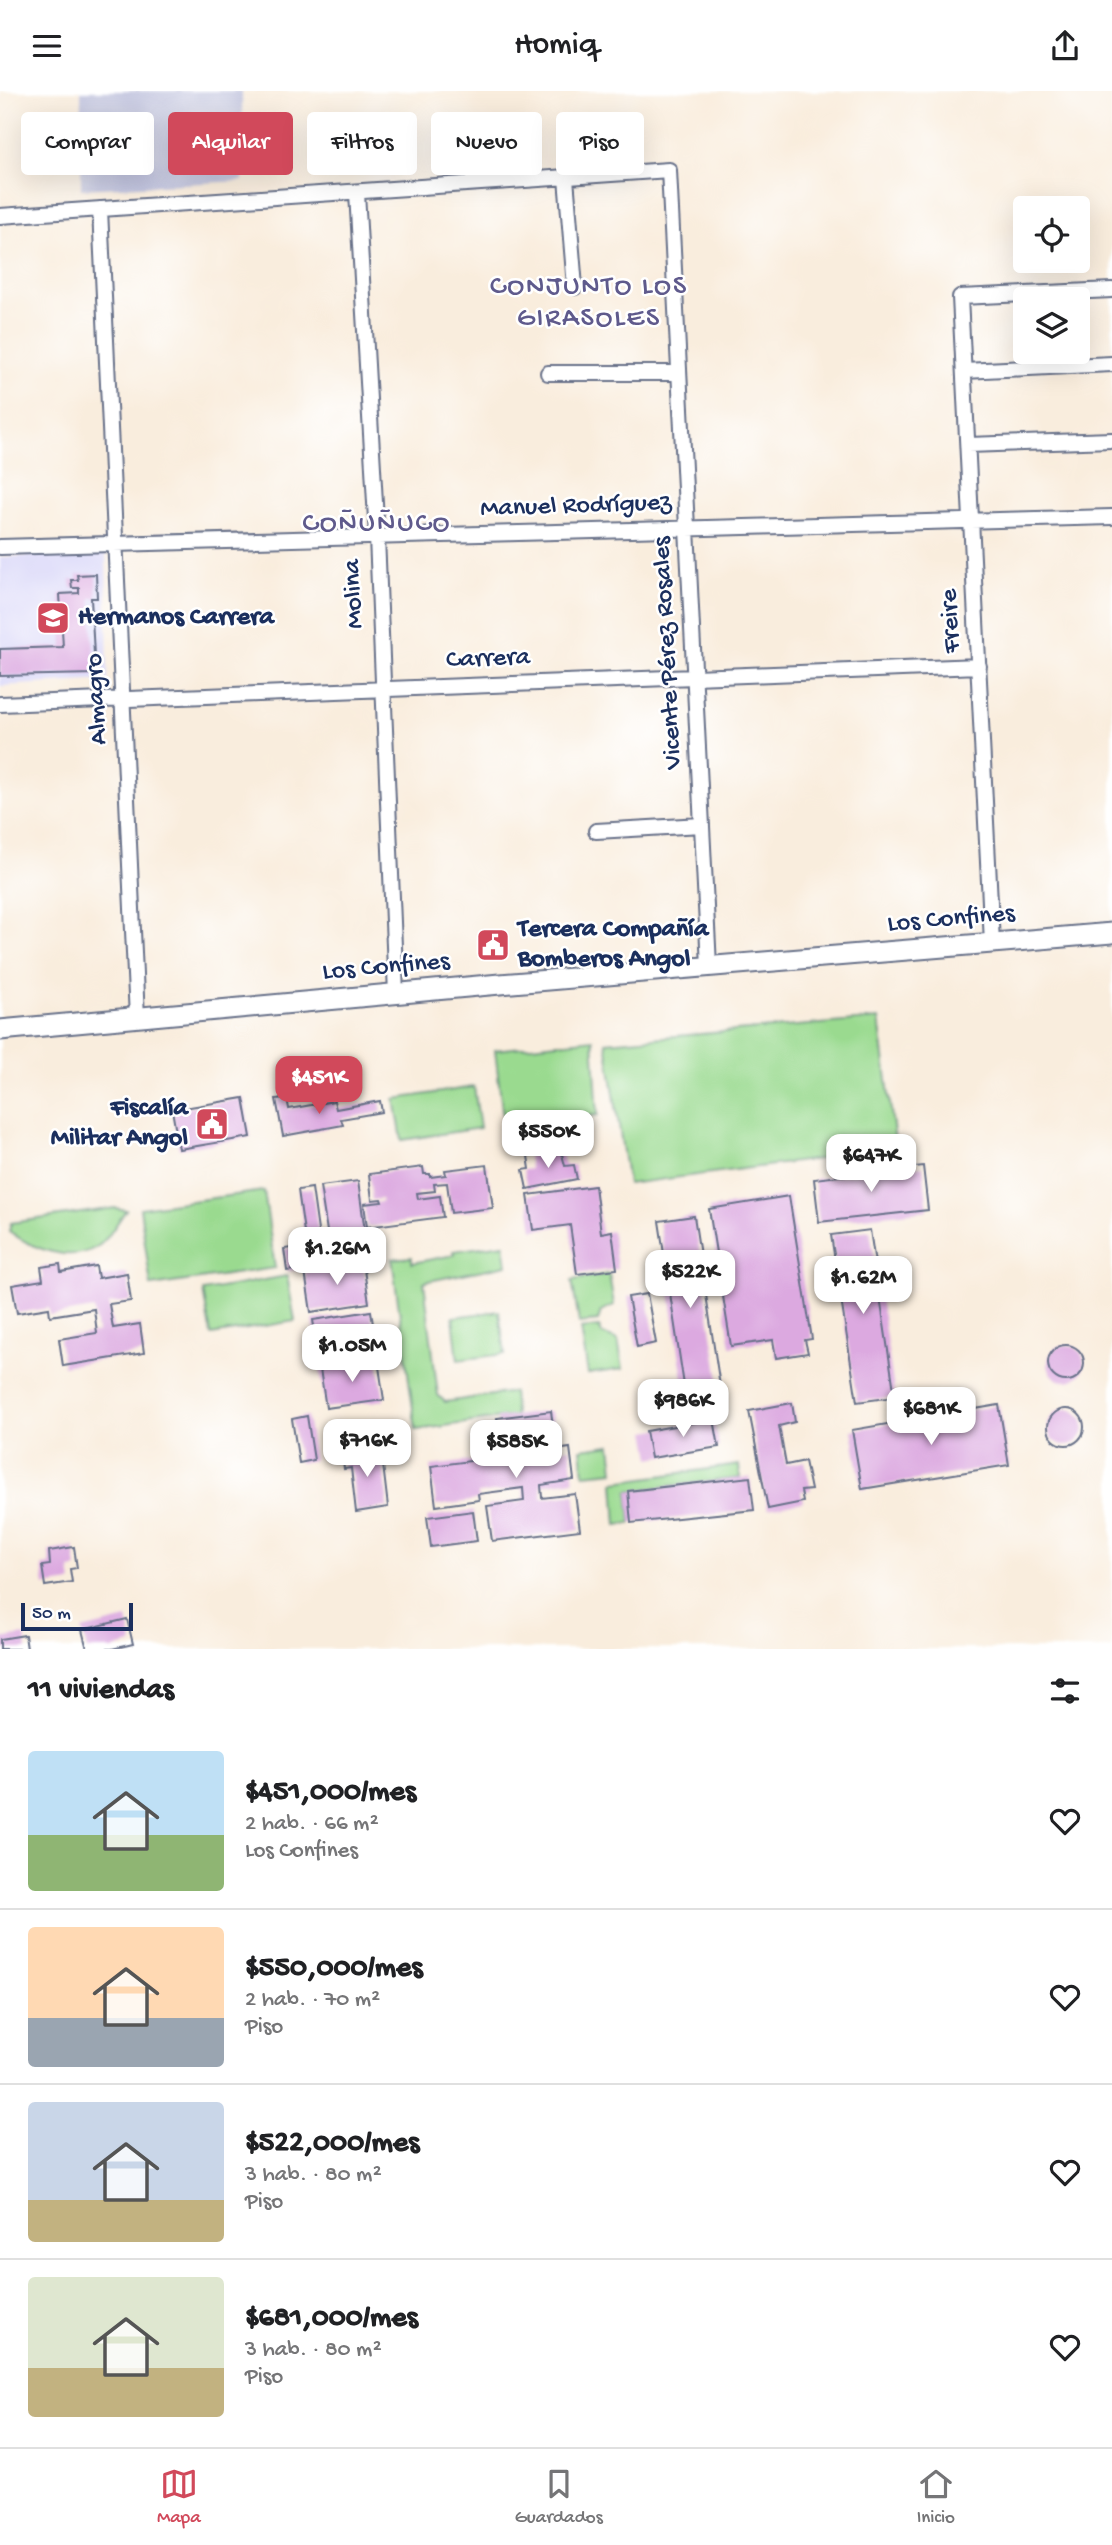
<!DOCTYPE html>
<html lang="es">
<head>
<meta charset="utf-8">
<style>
  :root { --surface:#fff; --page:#f2f2f2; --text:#202124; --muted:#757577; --line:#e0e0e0; --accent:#d1495b }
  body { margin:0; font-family:"Gochi Hand",sans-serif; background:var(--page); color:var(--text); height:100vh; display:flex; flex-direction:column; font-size:26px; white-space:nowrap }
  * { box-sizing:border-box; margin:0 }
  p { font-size:23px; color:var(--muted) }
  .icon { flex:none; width:38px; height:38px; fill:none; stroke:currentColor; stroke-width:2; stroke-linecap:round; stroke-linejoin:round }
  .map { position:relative; height:1558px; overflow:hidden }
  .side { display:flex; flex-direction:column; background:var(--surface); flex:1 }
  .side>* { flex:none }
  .banner { position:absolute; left:21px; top:21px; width:700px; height:63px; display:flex; gap:14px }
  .tools { position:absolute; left:1013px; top:105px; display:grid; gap:14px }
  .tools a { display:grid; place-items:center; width:77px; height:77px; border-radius:7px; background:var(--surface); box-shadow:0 7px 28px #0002; font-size:35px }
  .scale { position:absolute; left:21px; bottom:18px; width:112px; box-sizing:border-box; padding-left:7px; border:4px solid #1b2f5e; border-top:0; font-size:19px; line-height:24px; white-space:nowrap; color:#1b2f5e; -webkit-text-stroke:5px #fff; paint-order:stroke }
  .price { position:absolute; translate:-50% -60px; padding:0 16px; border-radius:14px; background:#fff; color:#222; font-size:23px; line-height:46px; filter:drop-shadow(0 2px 4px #0008) }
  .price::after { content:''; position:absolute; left:50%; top:42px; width:21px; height:16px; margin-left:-10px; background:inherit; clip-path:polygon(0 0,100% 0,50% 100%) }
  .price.on { background:var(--accent); color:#fff }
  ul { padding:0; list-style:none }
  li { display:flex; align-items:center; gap:21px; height:175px; padding:0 28px }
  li+li { border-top:2px solid var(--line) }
  li span { display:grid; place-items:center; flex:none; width:196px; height:140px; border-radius:7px; color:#555 }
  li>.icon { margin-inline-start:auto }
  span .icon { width:84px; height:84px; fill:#fffc; stroke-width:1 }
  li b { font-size:30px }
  h2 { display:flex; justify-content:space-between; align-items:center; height:84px; padding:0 28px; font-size:30px }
  .pill { padding:0 24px; border-radius:7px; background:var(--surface); box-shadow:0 7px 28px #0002; font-size:24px; line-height:63px }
  .pill.on { background:var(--accent); color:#fff }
  header { display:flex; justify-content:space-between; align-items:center; height:91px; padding:0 28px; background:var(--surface); font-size:32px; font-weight:600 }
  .tab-bar { display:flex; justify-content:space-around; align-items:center; height:98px; border-top:2px solid var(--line); background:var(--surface); font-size:19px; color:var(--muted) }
  .tab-bar a { display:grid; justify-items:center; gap:4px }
  .tab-bar .on { color:var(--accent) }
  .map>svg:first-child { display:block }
</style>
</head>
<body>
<header><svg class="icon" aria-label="menu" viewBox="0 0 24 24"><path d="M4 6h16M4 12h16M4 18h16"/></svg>Homiq<svg class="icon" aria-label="share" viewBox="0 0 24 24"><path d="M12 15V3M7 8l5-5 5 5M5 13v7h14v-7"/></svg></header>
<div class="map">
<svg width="1112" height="1558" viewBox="0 0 1112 1558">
  <rect width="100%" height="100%" fill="#fff"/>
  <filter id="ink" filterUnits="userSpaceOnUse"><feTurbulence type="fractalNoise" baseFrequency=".0143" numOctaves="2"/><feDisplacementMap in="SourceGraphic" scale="14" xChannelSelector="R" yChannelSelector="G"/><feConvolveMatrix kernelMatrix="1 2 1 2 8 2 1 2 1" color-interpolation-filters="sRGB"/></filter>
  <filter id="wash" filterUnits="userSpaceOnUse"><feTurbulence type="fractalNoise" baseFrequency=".00686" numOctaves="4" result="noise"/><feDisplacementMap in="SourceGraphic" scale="28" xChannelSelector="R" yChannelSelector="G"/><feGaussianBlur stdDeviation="1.57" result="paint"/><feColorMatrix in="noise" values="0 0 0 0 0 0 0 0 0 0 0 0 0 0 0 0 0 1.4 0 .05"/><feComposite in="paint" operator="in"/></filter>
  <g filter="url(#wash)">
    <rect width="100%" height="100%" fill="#f9eddd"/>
    <path fill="#d9d7f8" d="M106,462L108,589L0,595V466Z"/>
    <path fill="#c0c2dd" d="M81,0H242L243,90L81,98Z"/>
    <path fill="#9ada8f" stroke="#5a8476" stroke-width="2" d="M879,928L896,1058L628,1093L606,951Z
      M593,948L598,1024L504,1035L495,959Z
      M474,996L480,1037L402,1049L395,1008Z
      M264,1100L275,1177L151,1195L140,1117Z
      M115,1117L126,1119C118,1130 107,1151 95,1157C68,1172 31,1157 9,1140L11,1132Z
      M504,1153L507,1174L424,1191L438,1304L445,1311L513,1301L515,1325L416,1339L392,1168L412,1166V1172L454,1164L453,1160Z
      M609,1183L614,1214L601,1220L598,1230L579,1232L572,1189Z
      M287,1185L295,1230L211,1244L203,1200Z
      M499,1220L505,1263L458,1269L453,1226Z
      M599,1236L602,1243L618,1249L623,1278L588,1283L581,1238Z
      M611,1354L614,1380L584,1383L581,1358Z
      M739,1374L740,1387L628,1400L631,1432L617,1434L614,1391Z"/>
    <g id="blocks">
      <path fill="#dca9e0" d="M96,483L97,507H91L95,583L0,585V558L63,556L60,503L79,502V497H72L71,489H78L77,484Z
        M244,1007L251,1046L179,1058L172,1019Z
        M287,1007L289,1018L334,1010L336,1018L380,1010L382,1021L341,1028L343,1034L283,1045L276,1008Z
        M561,1059L565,1075L574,1074L577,1088L527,1098L523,1079L530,1078L528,1065Z
        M487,1074L493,1117L451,1122L447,1092L434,1093L435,1100L417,1102L418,1108L440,1105L443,1126L367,1136L364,1113L382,1111L381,1108L372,1109L369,1083L423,1076L424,1083H430V1086L446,1084L445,1079Z
        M923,1075L928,1119L819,1131L814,1088Z
        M358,1090L369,1169L287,1180L284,1158L306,1155L298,1099L312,1097L320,1154L329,1153L320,1095Z
        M595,1095L601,1142L612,1140L617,1178L577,1183L570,1134L533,1139L528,1104Z
        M789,1105L812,1248L805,1249L808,1262L776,1267L773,1249L731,1255L709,1118Z
        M694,1125L722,1308L687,1314L659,1130Z
        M870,1139L895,1306L857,1311L831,1144Z
        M363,1172L369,1212L311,1221L305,1181Z
        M60,1173L61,1181L96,1175L98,1187L127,1182L131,1210L109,1213L113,1237L140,1233L144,1262L63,1275L59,1248L97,1242L94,1218L50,1225L49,1217L17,1222L12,1194L43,1189L41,1176Z
        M647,1203L656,1252L637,1256L628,1206Z
        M371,1220L377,1260L319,1268L313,1229Z
        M1048 1272a18 18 0 1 1 36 0a18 18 0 1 1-36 0Z
        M378,1269L384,1309L326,1317L320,1278Z
        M792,1312L795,1331L779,1335L786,1374L805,1370L811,1399L801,1400L803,1411L768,1418L749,1320Z
        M999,1314L1009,1374L862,1398L852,1339Z
        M1048 1336a18 18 0 1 1 36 0a18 18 0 1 1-36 0Z
        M551,1320L556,1359L570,1357L574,1389L541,1394L542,1407L575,1403L580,1439L492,1450L487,1415L524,1410L523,1397L478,1403L479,1409L436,1415L431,1375L502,1366L497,1327Z
        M307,1325L314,1369L299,1372L292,1328Z
        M714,1328L719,1356L651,1367L646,1340Z
        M388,1332L390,1351L344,1357L342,1339Z
        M381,1357L388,1416L356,1421L351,1377L344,1378L342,1362Z
        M750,1386L754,1419L631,1432L628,1400Z
        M473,1420L477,1450L431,1456L427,1426Z
        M74,1456L77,1477L70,1478L72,1491L45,1495L42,1475L50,1474L49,1460Z
        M127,1528L133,1553L112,1558H87L82,1539Z
        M25,1544L27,1558H0V1548Z"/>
    </g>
  </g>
  <g filter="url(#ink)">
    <use href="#blocks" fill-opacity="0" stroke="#69728a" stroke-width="2"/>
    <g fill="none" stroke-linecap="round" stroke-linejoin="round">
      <defs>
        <path id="minor" d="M566,87L575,196
          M357,102L377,446L396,903
          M100,118L137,927
          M0,125L669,79L709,875
          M964,280L1112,273
          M548,282H679
          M968,354L1112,349
          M0,456L1112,426
          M0,613L979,575
          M596,740L702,734
          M992,852L960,206L1112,199"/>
        <path id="major" d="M0,939L500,893L1112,842"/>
      </defs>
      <use href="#minor" stroke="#69728a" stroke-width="18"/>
      <use href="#major" stroke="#69728a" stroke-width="23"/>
      <use href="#minor" stroke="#fff" stroke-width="14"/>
      <use href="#major" stroke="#fff" stroke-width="19"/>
    </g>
  </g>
  <defs>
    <symbol id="school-square" viewBox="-11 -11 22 22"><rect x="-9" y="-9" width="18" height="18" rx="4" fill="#d1495b" stroke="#fff"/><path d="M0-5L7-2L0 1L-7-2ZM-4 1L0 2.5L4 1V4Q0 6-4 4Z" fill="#fff"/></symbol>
    <symbol id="civic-square" viewBox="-11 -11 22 22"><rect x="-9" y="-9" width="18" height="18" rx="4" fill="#d1495b" stroke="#fff"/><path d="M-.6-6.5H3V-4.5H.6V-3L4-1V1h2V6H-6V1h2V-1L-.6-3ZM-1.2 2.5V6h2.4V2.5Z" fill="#fff"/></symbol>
  </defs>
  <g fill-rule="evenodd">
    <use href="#school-square" x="34" y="508" width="38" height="38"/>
    <use href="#civic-square" x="474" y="835" width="38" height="38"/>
    <use href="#civic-square" x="193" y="1014" width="38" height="38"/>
  </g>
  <g text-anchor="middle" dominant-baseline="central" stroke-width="5" stroke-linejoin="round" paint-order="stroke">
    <g font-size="26" fill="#1b2f5e" stroke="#fff">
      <text transform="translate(576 416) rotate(-2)">Manuel Rodríguez</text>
      <text transform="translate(355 503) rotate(-93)">Molina</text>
      <text transform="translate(952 530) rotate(-93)">Freire</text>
      <text transform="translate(669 562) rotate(-93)">Vicente Pérez Rosales</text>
      <text transform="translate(488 569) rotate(-2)">Carrera</text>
      <text transform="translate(98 608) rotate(-93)">Almagro</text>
      <text transform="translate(951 829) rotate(-5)">Los Confines</text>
      <text transform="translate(386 877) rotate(-5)">Los Confines</text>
    </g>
    <g font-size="26" font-weight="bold" fill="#1b2f5e" stroke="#fff" text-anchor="start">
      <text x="78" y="527">Hermanos Carrera</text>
      <text x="518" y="839">Tercera Compañía<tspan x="518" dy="30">Bomberos Angol</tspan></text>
      <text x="188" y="1018" text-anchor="end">Fiscalía<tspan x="188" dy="30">Militar Angol</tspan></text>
    </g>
    <g font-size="28" letter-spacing="2" fill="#5f5a8c" stroke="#fff">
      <text x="589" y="196">CONJUNTO LOS<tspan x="589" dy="32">GIRASOLES</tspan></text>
      <text x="377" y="433">COÑUÑUCO</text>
    </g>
  </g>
</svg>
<div class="tools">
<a><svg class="icon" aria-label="locate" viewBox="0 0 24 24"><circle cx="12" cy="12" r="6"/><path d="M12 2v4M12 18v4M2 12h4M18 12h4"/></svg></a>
<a><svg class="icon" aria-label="layers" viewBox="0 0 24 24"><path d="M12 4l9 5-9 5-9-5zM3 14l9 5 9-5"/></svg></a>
</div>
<div class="scale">50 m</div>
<b class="price on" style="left:319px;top:1025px">$451K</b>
<b class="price" style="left:548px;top:1079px">$550K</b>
<b class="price" style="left:871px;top:1103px">$647K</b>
<b class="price" style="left:337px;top:1196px">$1.26M</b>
<b class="price" style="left:690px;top:1219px">$522K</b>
<b class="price" style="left:863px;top:1225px">$1.62M</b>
<b class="price" style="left:352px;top:1293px">$1.05M</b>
<b class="price" style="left:683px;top:1348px">$986K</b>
<b class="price" style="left:931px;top:1356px">$681K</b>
<b class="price" style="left:367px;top:1388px">$716K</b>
<b class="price" style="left:516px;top:1389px">$585K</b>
<div class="banner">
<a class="pill">Comprar</a>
<a class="pill on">Alquilar</a>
<a class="pill">Filtros</a>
<a class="pill">Nuevo</a>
<a class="pill">Piso</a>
</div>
</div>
<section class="side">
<h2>11 viviendas<svg class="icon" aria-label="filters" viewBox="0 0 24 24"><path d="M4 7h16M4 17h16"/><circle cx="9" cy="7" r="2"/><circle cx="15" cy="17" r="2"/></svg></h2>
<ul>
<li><span style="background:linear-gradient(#bfe0f5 60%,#8fb573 0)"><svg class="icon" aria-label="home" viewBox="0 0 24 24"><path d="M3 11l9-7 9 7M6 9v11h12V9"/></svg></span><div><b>$451,000/mes</b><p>2 hab. · 66 m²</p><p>Los Confines</p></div><svg class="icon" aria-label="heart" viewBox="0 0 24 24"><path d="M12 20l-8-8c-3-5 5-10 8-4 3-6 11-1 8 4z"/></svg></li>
<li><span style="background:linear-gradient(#ffd9b3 65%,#9aa5b1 0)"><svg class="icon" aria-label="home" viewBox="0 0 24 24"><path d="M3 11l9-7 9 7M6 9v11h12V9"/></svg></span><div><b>$550,000/mes</b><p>2 hab. · 70 m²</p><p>Piso</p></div><svg class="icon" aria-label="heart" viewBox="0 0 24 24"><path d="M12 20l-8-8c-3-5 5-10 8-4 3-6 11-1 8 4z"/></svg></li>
<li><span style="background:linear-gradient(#c9d6e8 70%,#c2b280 0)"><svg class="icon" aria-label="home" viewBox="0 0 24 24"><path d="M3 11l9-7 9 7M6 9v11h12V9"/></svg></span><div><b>$522,000/mes</b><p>3 hab. · 80 m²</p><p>Piso</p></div><svg class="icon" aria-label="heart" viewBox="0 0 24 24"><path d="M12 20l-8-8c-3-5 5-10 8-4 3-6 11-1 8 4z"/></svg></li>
<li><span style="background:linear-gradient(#dfe7d0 65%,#c2b280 0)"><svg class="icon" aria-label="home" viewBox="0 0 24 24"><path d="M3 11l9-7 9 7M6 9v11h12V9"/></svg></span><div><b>$681,000/mes</b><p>3 hab. · 80 m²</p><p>Piso</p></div><svg class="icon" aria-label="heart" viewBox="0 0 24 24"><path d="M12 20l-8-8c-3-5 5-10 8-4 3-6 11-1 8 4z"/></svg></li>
</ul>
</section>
<nav class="tab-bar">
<a class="on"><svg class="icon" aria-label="map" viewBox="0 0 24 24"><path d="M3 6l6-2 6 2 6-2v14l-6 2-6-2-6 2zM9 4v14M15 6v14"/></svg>Mapa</a>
<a><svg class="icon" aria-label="saved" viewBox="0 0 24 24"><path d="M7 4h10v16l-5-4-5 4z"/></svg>Guardados</a>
<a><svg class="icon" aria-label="home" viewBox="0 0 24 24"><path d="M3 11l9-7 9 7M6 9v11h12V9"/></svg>Inicio</a>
</nav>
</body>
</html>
